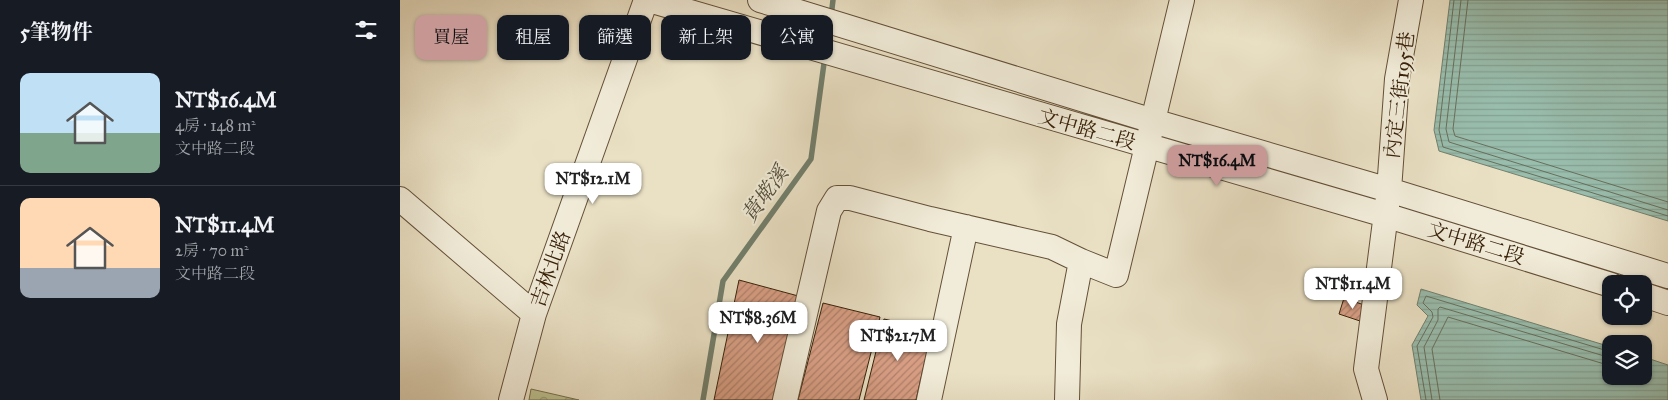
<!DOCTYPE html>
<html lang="zh-TW">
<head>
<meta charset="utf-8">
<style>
  :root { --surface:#171b24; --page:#20242c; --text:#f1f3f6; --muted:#9ea1a6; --line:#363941; --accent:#c59692 }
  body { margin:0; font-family:"IM FELL Great Primer","Noto Serif TC",serif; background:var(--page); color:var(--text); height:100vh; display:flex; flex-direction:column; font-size:19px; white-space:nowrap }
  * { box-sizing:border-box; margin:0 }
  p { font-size:16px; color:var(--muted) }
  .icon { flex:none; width:28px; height:28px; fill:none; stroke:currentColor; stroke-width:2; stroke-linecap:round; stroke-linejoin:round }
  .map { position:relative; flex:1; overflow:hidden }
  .details { display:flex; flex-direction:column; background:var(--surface); width:400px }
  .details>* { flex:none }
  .guide { position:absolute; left:15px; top:15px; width:475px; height:45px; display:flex; gap:10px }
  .controls { position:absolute; left:1202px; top:275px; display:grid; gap:10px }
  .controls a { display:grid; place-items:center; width:50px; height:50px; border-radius:10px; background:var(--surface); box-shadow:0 1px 4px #0004; font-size:25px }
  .price { position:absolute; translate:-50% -42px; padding:0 11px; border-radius:10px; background:#fff; color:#222; font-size:16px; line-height:32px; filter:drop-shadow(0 1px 2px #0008) }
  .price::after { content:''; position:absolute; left:50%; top:30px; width:15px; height:11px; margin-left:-8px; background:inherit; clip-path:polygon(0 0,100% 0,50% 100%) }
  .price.active { background:var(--accent); color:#111 }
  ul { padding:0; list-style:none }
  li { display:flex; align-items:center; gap:15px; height:125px; padding:0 20px }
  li+li { border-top:1px solid var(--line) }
  li span { display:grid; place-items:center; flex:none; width:140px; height:100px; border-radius:10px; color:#555 }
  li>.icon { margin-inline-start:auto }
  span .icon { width:60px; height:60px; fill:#fffc; stroke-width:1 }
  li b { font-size:21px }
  h2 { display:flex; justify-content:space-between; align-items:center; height:60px; padding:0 20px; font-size:21px }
  .chip { padding:0 18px; border-radius:10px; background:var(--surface); box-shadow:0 1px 4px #0004; font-size:18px; line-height:45px }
  .chip.active { background:var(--accent); color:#111 }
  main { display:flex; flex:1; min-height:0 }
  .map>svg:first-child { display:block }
</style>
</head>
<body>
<main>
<section class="details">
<h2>5筆物件<svg class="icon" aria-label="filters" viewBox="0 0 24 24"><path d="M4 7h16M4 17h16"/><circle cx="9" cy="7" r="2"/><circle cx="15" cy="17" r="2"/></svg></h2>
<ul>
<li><span style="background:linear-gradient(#bfe0f5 60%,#7fa58c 0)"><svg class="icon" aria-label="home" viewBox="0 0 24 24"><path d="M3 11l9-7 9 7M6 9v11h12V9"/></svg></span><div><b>NT$16.4M</b><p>4房 · 148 m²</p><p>文中路二段</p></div></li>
<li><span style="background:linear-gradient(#ffd9b3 70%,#9aa5b1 0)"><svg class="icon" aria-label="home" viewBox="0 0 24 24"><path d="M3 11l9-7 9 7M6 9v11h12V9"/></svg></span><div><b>NT$11.4M</b><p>2房 · 70 m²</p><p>文中路二段</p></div></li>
</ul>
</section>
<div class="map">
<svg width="1268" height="400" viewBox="0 0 1268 400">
  <defs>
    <pattern id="park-crowns" width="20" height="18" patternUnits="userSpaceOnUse" patternTransform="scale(1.25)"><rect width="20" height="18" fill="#bcc191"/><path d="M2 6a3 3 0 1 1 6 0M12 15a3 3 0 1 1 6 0" fill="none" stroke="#9a9c75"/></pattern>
    <pattern id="water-rules" width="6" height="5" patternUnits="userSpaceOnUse" patternTransform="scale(1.25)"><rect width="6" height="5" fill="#99beae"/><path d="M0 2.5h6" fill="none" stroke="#84a394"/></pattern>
    <pattern id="building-hatch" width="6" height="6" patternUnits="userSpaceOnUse" patternTransform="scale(1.25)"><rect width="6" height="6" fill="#d79e84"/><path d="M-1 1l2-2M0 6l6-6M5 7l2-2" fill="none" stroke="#af806a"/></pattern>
  </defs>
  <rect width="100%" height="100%" fill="#eae1c5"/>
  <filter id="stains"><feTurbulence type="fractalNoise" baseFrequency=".004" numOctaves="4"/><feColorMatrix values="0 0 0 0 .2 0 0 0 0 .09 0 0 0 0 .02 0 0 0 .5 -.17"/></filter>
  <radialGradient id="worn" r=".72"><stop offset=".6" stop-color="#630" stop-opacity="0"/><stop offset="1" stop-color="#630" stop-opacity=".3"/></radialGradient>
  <path fill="url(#park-crowns)" stroke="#7a704d" d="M131,389L179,400H129Z"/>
  <path fill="url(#water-rules)" stroke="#727f6c" d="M1050,0H1268V221L1039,151L1034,130Z
    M1021,289L1211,347V376H1244V357L1268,365V400H1021L1012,345L1028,316L1017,305Z"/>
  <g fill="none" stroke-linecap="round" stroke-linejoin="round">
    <path stroke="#686f5c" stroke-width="1" d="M1054,0L1039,130L1043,147L1268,216
      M1061,0L1046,129L1049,142L1268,210
      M1068,0L1053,129L1055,136L1268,202
      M1026,400L1017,346L1033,317L1032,312L1023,303L1026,296L1211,352
      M1032,400L1024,347L1038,320V309L1040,307L1211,358
      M1040,400L1032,349L1048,317L1211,366"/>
    <path stroke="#727f6c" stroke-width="5.5" d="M431,17L433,0
      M426,47L429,26
      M303,400L323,281L411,159L425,56"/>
  </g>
  <path fill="url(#building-hatch)" stroke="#372009" d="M339,280L402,297L378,400H314Z
    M944,298L967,306L963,322L939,314Z
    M423,303L480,317L459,400H398Z
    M484,319L532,330L516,400H464Z"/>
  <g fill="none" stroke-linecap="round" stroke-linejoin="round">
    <defs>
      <path id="minor" d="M249,0L985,215L1211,285
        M360,0L753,121L989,190L1268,276
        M0,199L134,314
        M1244,295L1268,303
        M111,400L134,314L246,0
        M385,400L429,211L437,198H450L530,219L652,247L681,261
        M529,400L566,227
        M667,400L669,324L681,261L716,275L782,0
        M975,400L966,369L989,190L997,79L1011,0"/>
    </defs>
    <use href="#minor" stroke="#645038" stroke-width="26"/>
    <use href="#minor" stroke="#f1ecd9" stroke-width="24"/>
  </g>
  <g text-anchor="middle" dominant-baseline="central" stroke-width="4" stroke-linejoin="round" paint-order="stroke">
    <g font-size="20" fill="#372009" stroke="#f1ecd9">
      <text transform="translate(999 95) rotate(-83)">內定三街195巷</text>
      <text transform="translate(687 129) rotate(16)">文中路二段</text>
      <text transform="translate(1076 243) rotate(17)">文中路二段</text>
      <text transform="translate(150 269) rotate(-70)">吉林北路</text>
    </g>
    <g font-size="21" font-style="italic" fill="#544f3b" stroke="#f1ecd9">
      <text transform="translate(365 194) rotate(-54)">黃墘溪</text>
    </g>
  </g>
  <rect width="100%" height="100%" filter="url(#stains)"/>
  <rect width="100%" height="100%" fill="url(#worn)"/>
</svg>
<div class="controls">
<a><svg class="icon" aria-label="locate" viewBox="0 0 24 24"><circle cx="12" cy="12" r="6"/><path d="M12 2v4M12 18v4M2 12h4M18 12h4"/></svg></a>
<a><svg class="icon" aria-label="layers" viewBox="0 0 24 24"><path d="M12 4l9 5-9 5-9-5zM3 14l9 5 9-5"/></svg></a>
</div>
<b class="price active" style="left:817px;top:187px">NT$16.4M</b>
<b class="price" style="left:193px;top:205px">NT$12.1M</b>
<b class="price" style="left:953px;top:310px">NT$11.4M</b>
<b class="price" style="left:358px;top:344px">NT$8.36M</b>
<b class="price" style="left:498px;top:362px">NT$21.7M</b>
<div class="guide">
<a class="chip active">買屋</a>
<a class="chip">租屋</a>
<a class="chip">篩選</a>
<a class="chip">新上架</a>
<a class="chip">公寓</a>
</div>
</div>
</main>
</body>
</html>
